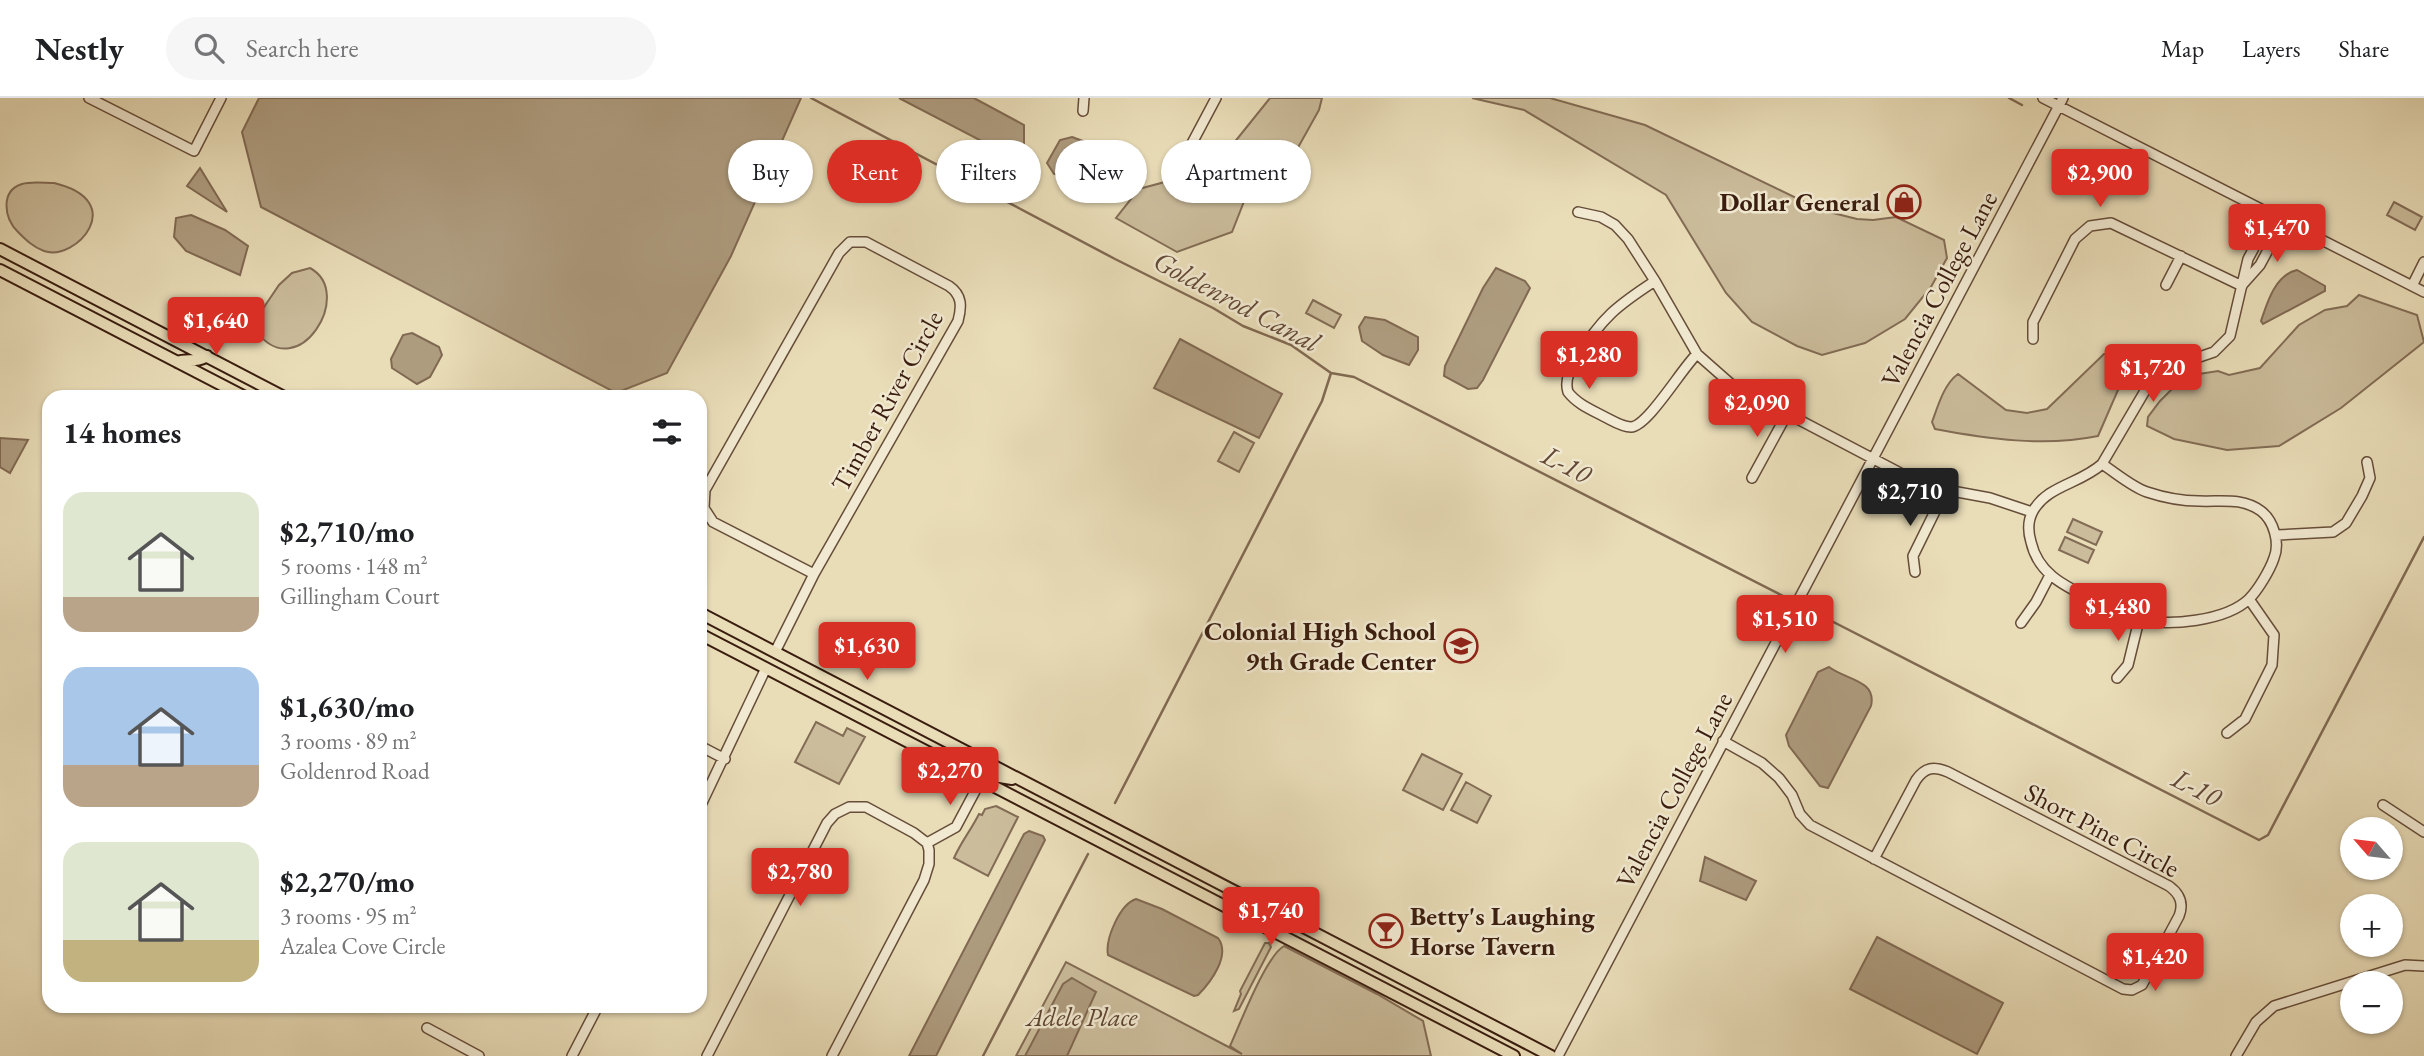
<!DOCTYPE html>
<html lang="en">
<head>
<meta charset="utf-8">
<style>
  :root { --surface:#fff; --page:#f6f6f6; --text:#202124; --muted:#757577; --line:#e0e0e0; --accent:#d93025 }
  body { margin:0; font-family:"EB Garamond",serif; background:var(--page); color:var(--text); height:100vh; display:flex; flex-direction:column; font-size:26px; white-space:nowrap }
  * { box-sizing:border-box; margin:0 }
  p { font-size:23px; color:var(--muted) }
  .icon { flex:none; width:38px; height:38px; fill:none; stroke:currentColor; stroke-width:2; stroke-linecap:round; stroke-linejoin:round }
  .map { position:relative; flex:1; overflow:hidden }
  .side { position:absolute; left:42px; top:292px; width:665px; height:623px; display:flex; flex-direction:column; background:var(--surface); border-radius:21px; box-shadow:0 2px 5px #0004 }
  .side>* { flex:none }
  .banner { position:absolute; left:728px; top:42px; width:665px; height:63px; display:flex; gap:14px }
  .needle { width:46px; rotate:298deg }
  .controls { position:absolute; left:2340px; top:719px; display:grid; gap:14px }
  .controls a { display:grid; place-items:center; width:63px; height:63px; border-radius:50%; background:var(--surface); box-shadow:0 2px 5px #0004; font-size:35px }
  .price { position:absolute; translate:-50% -60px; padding:0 16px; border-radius:7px; background:var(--accent); color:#fff; font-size:23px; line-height:46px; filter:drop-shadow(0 2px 4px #0008) }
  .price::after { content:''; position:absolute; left:50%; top:42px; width:21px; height:16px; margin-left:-10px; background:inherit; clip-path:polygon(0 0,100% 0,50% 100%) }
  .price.selected { background:#222; color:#fff }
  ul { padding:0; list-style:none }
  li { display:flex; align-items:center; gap:21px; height:175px; padding:0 21px }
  li span { display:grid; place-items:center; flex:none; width:196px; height:140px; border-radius:21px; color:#555 }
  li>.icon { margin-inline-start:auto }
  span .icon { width:84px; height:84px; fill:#fffc; stroke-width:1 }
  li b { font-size:30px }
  h2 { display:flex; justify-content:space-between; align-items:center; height:84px; padding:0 21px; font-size:30px }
  .chip { padding:0 24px; border-radius:32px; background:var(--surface); box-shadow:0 2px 5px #0004; font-size:24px; line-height:63px }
  .chip.selected { background:var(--accent); color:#fff }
  header { display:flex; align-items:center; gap:42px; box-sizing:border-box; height:98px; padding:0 35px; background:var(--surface); border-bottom:2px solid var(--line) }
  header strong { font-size:33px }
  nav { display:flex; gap:38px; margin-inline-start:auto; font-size:24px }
  .search { width:490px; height:63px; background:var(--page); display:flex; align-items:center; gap:18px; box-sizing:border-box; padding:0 24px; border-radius:38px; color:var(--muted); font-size:26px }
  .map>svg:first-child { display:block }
</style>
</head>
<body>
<header>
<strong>Nestly</strong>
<div class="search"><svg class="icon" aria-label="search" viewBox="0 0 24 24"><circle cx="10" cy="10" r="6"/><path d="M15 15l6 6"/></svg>Search here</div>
<nav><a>Map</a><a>Layers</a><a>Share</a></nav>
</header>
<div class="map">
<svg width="2424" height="958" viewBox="0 0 2424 958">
  <rect width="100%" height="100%" fill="#e9ddb8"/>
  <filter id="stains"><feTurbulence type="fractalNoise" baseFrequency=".00286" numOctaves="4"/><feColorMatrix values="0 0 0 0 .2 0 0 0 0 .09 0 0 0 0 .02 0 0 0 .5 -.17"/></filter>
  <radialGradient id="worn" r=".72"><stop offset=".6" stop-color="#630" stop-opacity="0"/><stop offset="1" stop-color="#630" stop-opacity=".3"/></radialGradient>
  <path fill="#cbbc9b" stroke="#826c55" stroke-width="2" d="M1270,0H1322L1319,12L1276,89L1245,101L1232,134L1177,154L1116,120L1139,91L1213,71Z
    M1472,0H1550L1645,27L1821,112L1857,121L1873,122L1896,119L1944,142L1947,160L1931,189L1905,221L1865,245L1822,257L1797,248L1752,224L1726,195L1666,97L1524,12Z
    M54,85C130,103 76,164 44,153C33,149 26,142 18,134C4,120 0,93 22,86C31,83 45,85 54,85Z
    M2394,104L2422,119L2415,132L2387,117Z
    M310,170C356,195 298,288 257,234L258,218L279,187L292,175Z
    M2359,197L2417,217L2424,244L2341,310L2279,348L2227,352L2174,341L2147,328L2148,319L2160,303L2179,284L2199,276L2218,273L2229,277L2260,270L2299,227L2325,212L2347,208Z
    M1313,202L1341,217L1334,230L1306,215Z
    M2104,256H2125L2138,260L2139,267L2121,285L2098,338C2044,349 1988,341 1935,331L1932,324C1938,308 1944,286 1958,276L2006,312L2027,315L2047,311Z
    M1234,334L1254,345L1239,374L1218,363Z
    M2073,421L2102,434L2096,447L2067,434Z
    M2065,439L2094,452L2088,465L2059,452Z
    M816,624L843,638L847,630L865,639L839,686L795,664Z
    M1422,656L1462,676L1443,712L1403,692Z
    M1466,684L1491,698L1477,725L1451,712Z
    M996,708L1018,719L988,778L954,760C961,744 971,732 979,716L982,717L985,711Z
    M1265,845H1269L1271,849L1239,911L1234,913L1241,896L1240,893Z
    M1284,848L1377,896L1423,923L1431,958H1016L1066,864L1242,956L1230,948C1240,926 1266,858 1284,848Z"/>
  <path fill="#ae9c7f" stroke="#806952" stroke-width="2" d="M259,0H801L731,158L667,275L616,295L261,109L242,34Z
    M899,0H974L1024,27V47L1016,61Z
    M1072,39L1091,46V53L1076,82L1054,76L1047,65L1060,42Z
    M200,70L227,114L187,88Z
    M191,117L225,132L248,148L240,177L186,153L174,139L176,120Z
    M1496,170L1525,183L1530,190L1483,282L1477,290L1468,291L1444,278L1445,268L1483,190Z
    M2297,172L2325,188V193L2263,226L2261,223C2267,205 2275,177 2297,172Z
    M1365,219L1385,222L1418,239V252L1409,267L1383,257L1362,243L1359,229Z
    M412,235L439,249L442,257L430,279L417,286L392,270L391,261L403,237Z
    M1180,241L1282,296L1259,340L1154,290Z
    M0,340L28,342L10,375L0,369Z
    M1829,569C1846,582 1877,582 1871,608L1828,690L1820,688L1789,648L1786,637L1818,574Z
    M1029,733L1043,738L1045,742L936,958H909L1024,736Z
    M1705,759L1756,783L1746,802L1700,783Z
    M1136,801L1162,811L1218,840C1231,857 1211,884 1198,897L1194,898L1108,857C1105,841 1120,806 1136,801Z
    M1877,839L2003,905L1977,956L1850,891Z
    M1072,880L1096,894L1067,958H1025L1063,886Z"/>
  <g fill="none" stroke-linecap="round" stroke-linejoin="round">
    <path stroke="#806952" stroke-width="2.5" d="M811,0L1115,161L1213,210L1243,228L1291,247L1331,275L1354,279L1783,498
      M2009,0L2022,7
      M1810,512L2259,742L2268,737L2424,439
      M1115,705L1322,303L1331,275
      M983,958L1088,756"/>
    <defs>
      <path id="minor" d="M89,0L194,53L221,0
        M2043,0L2424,194
        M1083,13L1084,0
        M1182,64L1216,0
        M1578,114L1601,119L1615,127L1628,141L1655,183L1697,256L1731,286L1925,388L1990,400L2032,414
        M1655,183C1618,207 1601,220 1578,259C1571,270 1564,281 1568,294C1577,306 1592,312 1605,319C1613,323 1622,329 1631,329C1648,328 1682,270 1697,256
        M2243,186L2260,167L2283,124
        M2166,187L2181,158
        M2412,188L2424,164
        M2033,241V224L2075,141L2090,128L2111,125L2242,188
        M2102,366C2116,375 2132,389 2147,394C2162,399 2183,403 2199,403C2221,404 2242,399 2261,413C2274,423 2280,445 2274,460C2270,472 2258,492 2249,501C2226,523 2168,529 2138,521C2121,516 2105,507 2089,500C2063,487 2038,475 2031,444C2028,434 2028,422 2033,413C2048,387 2080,386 2102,366L2149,286L2173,268L2214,254L2230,238L2248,161L2271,118
        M1752,380L1787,316
        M2277,437L2333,434L2346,425L2362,398L2370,380L2367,364
        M1915,474L1913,458L1945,393
        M2021,525L2036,504L2050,477
        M775,554L814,476L958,223C962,208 962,197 949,188L866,144H850L839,155L705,392L704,410L713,424L814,476
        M2117,580L2128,567L2139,522
        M2227,635L2245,621L2272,567L2274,537L2249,501
        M1723,643L1762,665L1779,680L1792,697L1800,716L1810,727L2123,891L2132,892L2142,887L2179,818C2184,805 2180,796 2169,788L1948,674C1934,668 1925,669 1916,682L1874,761
        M700,648L725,661
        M2383,707L2424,734
        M700,709L766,570
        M927,745L956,729L981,682
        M427,930L479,958
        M572,958L598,908
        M707,958L827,725L835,716L849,709H866L914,735L927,745L929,752V766L924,782L832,958
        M1558,958L2063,0
        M2236,958L2256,924L2274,908L2405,867L2424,868"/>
      <path id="major" d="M0,151L284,299
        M0,172L245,299
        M177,264C187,260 197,265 207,258
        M700,515L1551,958
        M700,536L1514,958
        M958,670L989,664
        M981,682L994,678L1012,681"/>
    </defs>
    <use href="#minor" stroke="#664d39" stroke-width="12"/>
    <use href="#major" stroke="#3a1d0f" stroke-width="14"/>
    <use href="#minor" stroke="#f1e9d1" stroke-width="9"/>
    <use href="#major" stroke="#e9ddb8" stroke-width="10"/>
  </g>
  <defs>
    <symbol id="shop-ring" viewBox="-11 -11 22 22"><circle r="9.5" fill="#f1e9d1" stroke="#8f2418" stroke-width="1.5"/><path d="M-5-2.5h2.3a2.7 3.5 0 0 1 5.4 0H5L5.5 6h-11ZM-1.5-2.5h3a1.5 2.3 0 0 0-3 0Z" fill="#8f2418"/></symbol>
    <symbol id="school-ring" viewBox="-11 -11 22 22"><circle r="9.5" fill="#f1e9d1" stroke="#8f2418" stroke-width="1.5"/><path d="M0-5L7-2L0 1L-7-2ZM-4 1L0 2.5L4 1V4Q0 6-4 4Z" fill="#8f2418"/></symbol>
    <symbol id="bar-ring" viewBox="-11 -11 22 22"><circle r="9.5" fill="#f1e9d1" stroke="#8f2418" stroke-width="1.5"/><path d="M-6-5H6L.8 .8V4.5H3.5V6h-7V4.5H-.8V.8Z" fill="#8f2418"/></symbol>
  </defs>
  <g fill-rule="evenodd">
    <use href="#shop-ring" x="1885" y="85" width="38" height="38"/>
    <use href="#school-ring" x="1442" y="529" width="38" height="38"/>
    <use href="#bar-ring" x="1367" y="814" width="38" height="38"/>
  </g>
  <g text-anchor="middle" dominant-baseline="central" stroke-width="5" stroke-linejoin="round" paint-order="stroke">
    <g font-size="26" font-weight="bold" fill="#3a1d0f" stroke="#f1e9d1" text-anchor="end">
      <text x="1880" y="104">Dollar General</text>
      <text x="1436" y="533">Colonial High School<tspan x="1436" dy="30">9th Grade Center</tspan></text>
      <text x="1410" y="818" text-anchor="start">Betty's Laughing<tspan x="1410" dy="30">Horse Tavern</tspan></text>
    </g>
    <g font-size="26" fill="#3a1d0f" stroke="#f1e9d1">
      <text transform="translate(1939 191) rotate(-62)">Valencia College Lane</text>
      <text transform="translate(887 303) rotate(-61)">Timber River Circle</text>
      <text transform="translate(1674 692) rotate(-62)">Valencia College Lane</text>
      <text transform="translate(2102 732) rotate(28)">Short Pine Circle</text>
    </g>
    <g font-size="26" font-style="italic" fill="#5e4532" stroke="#f1e9d1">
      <text x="1082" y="919">Adele Place</text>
    </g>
    <g font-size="28" font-style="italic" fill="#634936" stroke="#f1e9d1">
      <text transform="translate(1237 203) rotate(28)">Goldenrod Canal</text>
      <text transform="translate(1567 366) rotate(27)">L-10</text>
      <text transform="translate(2197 689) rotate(27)">L-10</text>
    </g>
  </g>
  <rect width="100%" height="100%" filter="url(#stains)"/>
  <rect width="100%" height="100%" fill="url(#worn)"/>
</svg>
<div class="controls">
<a><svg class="needle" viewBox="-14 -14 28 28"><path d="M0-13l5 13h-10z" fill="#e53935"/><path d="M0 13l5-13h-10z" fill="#757577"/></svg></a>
<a>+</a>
<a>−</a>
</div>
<b class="price" style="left:2100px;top:111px">$2,900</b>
<b class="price" style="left:2277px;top:166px">$1,470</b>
<b class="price" style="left:216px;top:259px">$1,640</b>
<b class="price" style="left:1589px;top:293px">$1,280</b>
<b class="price" style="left:2153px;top:306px">$1,720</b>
<b class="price" style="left:1757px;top:341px">$2,090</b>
<b class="price selected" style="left:1910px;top:430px">$2,710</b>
<b class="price" style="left:2118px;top:545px">$1,480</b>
<b class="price" style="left:1785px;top:557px">$1,510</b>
<b class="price" style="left:867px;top:584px">$1,630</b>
<b class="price" style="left:950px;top:709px">$2,270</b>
<b class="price" style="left:800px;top:810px">$2,780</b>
<b class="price" style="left:1271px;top:849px">$1,740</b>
<b class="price" style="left:2155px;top:895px">$1,420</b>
<div class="banner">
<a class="chip">Buy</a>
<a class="chip selected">Rent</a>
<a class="chip">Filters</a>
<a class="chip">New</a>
<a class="chip">Apartment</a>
</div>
<section class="side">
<h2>14 homes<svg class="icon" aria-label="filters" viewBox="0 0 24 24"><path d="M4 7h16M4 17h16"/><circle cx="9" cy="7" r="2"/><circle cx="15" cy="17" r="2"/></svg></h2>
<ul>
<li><span style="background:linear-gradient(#dfe7d0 75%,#b9a48a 0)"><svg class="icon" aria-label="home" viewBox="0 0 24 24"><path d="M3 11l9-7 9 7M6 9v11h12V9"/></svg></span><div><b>$2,710/mo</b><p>5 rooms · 148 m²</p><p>Gillingham Court</p></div></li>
<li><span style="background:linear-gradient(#a9c7e8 70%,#b9a48a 0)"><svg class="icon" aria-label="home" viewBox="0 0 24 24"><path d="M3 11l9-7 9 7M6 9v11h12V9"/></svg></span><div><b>$1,630/mo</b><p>3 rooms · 89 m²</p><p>Goldenrod Road</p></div></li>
<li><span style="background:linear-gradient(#dfe7d0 70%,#c2b280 0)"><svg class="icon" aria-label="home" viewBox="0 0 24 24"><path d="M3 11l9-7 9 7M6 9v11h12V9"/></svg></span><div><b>$2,270/mo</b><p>3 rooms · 95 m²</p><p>Azalea Cove Circle</p></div></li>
</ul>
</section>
</div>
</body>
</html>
